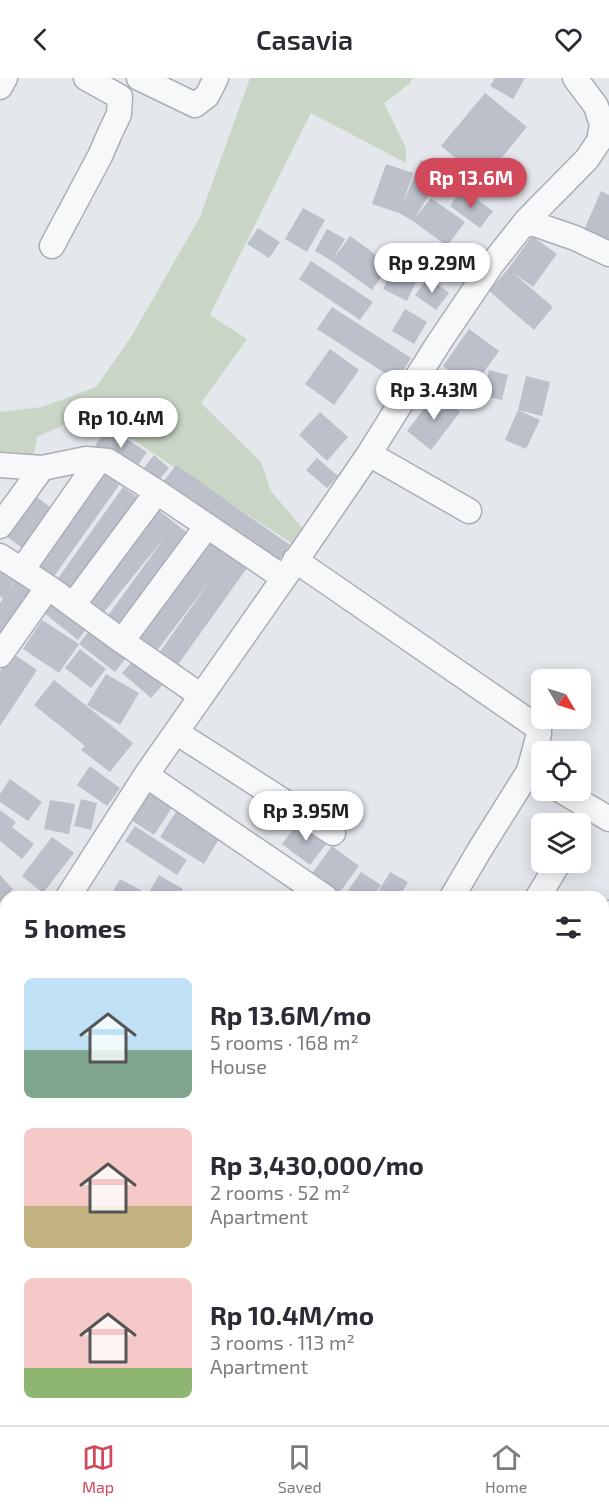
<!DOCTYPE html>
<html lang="en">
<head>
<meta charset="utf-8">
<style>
  :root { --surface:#fff; --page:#f7f7f7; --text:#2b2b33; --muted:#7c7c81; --line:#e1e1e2; --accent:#d1495b }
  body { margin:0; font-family:"Exo 2",sans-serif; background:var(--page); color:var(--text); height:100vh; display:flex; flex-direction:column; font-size:22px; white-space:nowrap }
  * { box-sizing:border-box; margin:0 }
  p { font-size:20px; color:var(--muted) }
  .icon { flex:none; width:33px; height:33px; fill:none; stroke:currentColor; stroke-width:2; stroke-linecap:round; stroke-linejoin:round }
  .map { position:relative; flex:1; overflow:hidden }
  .details { position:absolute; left:0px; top:813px; width:609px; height:534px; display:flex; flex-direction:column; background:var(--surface); border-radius:18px 18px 0 0; box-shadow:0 3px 15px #0003 }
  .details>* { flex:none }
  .needle { width:39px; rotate:128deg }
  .fabs { position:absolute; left:531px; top:591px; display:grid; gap:12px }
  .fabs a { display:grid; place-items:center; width:60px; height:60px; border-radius:9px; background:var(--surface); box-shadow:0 3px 15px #0003; font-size:30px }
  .price { position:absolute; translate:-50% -51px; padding:0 14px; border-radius:21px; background:#fff; color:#222; font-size:20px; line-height:39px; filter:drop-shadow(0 2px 3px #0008) }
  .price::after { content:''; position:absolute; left:50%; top:36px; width:18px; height:14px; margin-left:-9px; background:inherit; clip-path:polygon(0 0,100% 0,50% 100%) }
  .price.selected { background:var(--accent); color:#fff }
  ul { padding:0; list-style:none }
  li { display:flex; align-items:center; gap:18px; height:150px; padding:0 24px }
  li span { display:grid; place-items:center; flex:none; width:168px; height:120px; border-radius:9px; color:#555 }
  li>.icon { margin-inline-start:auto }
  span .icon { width:72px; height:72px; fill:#fffc; stroke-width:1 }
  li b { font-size:26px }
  h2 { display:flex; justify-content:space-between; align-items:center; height:72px; padding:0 24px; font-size:26px }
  header { display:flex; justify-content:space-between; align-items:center; height:78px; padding:0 24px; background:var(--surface); font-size:27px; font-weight:600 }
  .menu { display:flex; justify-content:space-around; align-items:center; height:84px; border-top:2px solid var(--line); background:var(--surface); font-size:16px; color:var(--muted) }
  .menu a { display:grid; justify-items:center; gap:3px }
  .menu .selected { color:var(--accent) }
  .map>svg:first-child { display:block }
</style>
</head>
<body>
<header><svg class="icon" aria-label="back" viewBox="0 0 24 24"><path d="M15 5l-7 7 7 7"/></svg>Casavia<svg class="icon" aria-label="heart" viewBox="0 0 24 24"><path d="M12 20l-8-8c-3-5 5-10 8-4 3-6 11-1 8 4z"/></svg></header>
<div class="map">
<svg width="609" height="1347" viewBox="0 0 609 1347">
  <rect width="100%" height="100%" fill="#e4e7ec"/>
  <path fill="#c9d6c5" d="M250,0H413L409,6L384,25L406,70V85L311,35L210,237L247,261L201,325L261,384L271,413L303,451L293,466L116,351L84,354L68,345L37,359L34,376L12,383L0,379V334L42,329L96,309L131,259L200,139Z"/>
  <path fill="#bbc0ca" d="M495,0H525L513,21L490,8Z
    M485,15L527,49L483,103L441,68Z
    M421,82L441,90L432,112L415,140L431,120L465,144L447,168L413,143L399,135L372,126L386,86L413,95L402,128Z
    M462,111L493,133L480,150L450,128Z
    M601,113L609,117V171L581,159Z
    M303,130L325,142L307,174L285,161Z
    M258,150L280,164L269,180L247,166Z
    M327,151L345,161L332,183L315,173Z
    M350,158L390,187L372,212L332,183Z
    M532,158L557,176L533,209L512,194L553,229L534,252L489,213L508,191Z
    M397,181L421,193L407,223L383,211Z
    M311,183L373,224L360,242L299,201Z
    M428,199L449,215L436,232L415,217Z
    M332,229L411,280L397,303L317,251Z
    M405,231L427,244L414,266L392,253Z
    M469,251L499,273L473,309L443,288Z
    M330,271L359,292L334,327L305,306Z
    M489,292L508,297L502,322L483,318Z
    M448,295L464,307L454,321L437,309Z
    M526,298L550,304L542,338L518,332Z
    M436,315L460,334L431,372L407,353Z
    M518,332L540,342L526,371L505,362Z
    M320,334L348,359L327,383L299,357Z
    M107,348L147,374L134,393L95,368Z
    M154,377L169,390L158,403L143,391Z
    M317,380L338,398L327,410L306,392Z
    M176,387L290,467L277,485L163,404Z
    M104,394L120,406L50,504L33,493Z
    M123,409L140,421L72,519L54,506Z
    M32,415L56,434L26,473L2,455Z
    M157,431L194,460L124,557L104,543L165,459L100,539L81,524Z
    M206,460L247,490L177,588L159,575L212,500L156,574L133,557Z
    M0,480L21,493L6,516L21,495L43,511L0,572V525L3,520L0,518Z
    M56,520L90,546L78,562L44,535Z
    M42,542L79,566L59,595L23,571Z
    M94,546L130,575L115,594L79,566Z
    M80,571L106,591L91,610L65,590Z
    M12,575L37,592L0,648V593Z
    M138,577L167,602L151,620L122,595Z
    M106,596L139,615L120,647L87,627Z
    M54,602L133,665L110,694L81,672L85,668L34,627Z
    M90,688L120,710L107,728L77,707Z
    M10,701L42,724L28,743L0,724V716Z
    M148,708L175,725L154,757L128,740Z
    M81,721L97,725L91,752L74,748Z
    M50,722L75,726L69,756L44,751Z
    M179,729L222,756L204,786L160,759Z
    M0,732L16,744L12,749L34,766L22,781L0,763Z
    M302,740L330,761L310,787L282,766Z
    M135,748L187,782L177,797L125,763Z
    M52,759L74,775L43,815L22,798Z
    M332,768L359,788L337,818L310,798Z
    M361,794L381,807L373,819H347L345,817Z
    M390,794L408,804L399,819H375Z
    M0,797L13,811L0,824Z
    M159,797L183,811L178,819H146Z
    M120,801L146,815L144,819H110Z
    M609,991V1023L603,1021V1000Z
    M603,1023L609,1026V1054L603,1067Z"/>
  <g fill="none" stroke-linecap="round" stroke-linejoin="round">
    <defs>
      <path id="minor" d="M139,0L195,27L207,18L216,0
        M0,9L5,0
        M526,143L575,160L609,176
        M52,168L100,78L110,55L119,36L120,19L86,0
        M369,376L469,433
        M0,387L42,390L86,381L108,383L157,414L284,500
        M0,448L42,390
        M0,478L48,509L122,563L200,617
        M295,482L537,649L539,651V656L529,693
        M22,492L99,382
        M73,527L157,414
        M122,563L207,448
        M0,577L48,509
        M176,654L333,755
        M146,697L325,819
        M560,712L609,741
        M68,819L146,697L284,500L369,376L438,266L492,186L526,143L587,81L599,63L602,47L596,28L575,0
        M452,819L479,773L529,693L542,701
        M538,819L559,784
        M603,845L609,835
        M0,928L6,918
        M603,996L609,986
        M603,1097L609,1101
        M603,1147L609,1137
        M603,1284L609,1275
        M530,1341L539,1347
        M184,1347L190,1341
        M288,1347L294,1341
        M565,1347L568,1341"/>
    </defs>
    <use href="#minor" stroke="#a9aeb7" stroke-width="27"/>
    <use href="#minor" stroke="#f7f8fa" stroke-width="24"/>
  </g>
</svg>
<div class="fabs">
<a><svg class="needle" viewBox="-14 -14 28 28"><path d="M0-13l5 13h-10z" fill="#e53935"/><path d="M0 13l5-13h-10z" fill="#7c7c81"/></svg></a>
<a><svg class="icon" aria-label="locate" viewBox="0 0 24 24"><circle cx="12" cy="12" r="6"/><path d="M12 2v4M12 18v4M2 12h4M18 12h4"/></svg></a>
<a><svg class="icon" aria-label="layers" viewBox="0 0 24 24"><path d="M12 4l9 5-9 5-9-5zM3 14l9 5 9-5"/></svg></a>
</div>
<b class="price selected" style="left:471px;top:131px">Rp 13.6M</b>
<b class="price" style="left:432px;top:216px">Rp 9.29M</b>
<b class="price" style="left:434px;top:343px">Rp 3.43M</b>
<b class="price" style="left:121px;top:371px">Rp 10.4M</b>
<b class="price" style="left:306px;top:764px">Rp 3.95M</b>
<section class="details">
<h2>5 homes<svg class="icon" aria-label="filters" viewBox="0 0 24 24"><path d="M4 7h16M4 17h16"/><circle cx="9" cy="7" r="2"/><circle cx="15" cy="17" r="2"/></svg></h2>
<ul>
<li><span style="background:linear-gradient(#bfe0f5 60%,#7fa58c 0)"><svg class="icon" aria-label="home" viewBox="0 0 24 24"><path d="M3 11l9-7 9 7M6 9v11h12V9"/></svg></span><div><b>Rp 13.6M/mo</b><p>5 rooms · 168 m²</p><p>House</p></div></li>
<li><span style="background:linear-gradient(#f6c9c9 65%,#c2b280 0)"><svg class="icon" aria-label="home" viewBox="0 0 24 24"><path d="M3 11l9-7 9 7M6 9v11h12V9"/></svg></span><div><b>Rp 3,430,000/mo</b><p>2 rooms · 52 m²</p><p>Apartment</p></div></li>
<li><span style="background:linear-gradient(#f6c9c9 75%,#8fb573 0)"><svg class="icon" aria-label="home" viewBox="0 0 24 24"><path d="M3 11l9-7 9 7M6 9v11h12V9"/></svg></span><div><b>Rp 10.4M/mo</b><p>3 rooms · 113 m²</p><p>Apartment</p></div></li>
</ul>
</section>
</div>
<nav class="menu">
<a class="selected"><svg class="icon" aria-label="map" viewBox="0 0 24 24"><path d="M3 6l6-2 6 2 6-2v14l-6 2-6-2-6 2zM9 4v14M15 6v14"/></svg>Map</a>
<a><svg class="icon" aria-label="saved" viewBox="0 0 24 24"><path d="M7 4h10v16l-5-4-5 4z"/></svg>Saved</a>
<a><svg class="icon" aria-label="home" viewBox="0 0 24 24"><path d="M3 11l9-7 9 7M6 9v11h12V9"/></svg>Home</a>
</nav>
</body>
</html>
